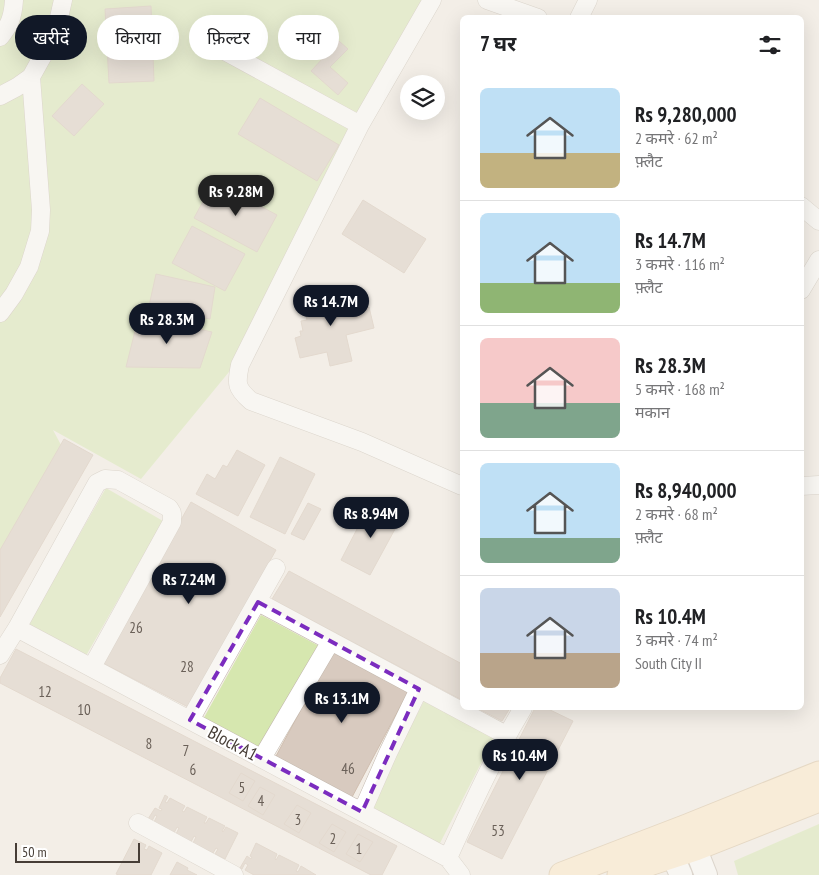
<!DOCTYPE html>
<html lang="hi">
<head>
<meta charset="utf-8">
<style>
  :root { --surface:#fff; --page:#f6f6f6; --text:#202124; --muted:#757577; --line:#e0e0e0; --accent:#111827 }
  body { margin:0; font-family:"PT Sans Narrow","Noto Sans Devanagari",sans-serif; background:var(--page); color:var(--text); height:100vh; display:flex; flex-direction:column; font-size:19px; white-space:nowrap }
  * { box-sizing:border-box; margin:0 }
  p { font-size:16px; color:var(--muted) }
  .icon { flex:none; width:28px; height:28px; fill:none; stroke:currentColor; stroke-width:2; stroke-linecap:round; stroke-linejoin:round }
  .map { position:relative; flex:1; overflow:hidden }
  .panel { position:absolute; left:460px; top:15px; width:344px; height:695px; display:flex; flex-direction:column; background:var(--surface); border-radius:8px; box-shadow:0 5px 20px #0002 }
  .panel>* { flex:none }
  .top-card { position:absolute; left:15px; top:15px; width:370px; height:45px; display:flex; gap:10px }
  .buttons { position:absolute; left:400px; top:75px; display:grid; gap:10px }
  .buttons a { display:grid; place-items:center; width:45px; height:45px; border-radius:50%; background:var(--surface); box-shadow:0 5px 20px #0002; font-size:25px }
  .scale { position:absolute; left:15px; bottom:12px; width:125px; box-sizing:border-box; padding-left:5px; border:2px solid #463d36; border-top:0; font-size:14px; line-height:18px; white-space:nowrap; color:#463d36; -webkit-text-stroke:4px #fff; paint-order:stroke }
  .price { position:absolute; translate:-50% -42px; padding:0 11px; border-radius:18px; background:var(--accent); color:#fff; font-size:16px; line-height:32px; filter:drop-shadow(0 1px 2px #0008) }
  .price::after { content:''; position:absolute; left:50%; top:30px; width:15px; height:11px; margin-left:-8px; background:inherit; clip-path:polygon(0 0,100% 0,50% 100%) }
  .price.on { background:#222; color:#fff }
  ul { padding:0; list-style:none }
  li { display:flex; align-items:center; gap:15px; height:125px; padding:0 20px }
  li+li { border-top:1px solid var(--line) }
  li span { display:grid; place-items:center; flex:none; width:140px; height:100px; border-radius:8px; color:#555 }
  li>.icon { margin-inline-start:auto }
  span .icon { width:60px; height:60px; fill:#fffc; stroke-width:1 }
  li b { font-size:21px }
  h2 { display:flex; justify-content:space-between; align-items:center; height:60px; padding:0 20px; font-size:21px }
  .chip { padding:0 18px; border-radius:22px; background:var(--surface); box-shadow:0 5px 20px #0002; font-size:18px; line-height:45px }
  .chip.on { background:var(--accent); color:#fff }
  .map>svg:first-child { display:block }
</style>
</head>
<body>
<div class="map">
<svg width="819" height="875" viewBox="0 0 819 875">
  <rect width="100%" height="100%" fill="#f3eee7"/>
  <path fill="#d6e7af" d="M0,0H424L238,361L141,479L53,430L74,469L0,566Z
    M106,488L163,521L83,661L25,630Z
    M261,615L319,646L260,753L201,723Z
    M424,701L494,738L438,847L367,810Z
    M819,824V875H738L734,861Z"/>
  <path fill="#d8cabf" stroke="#d0beaf" d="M151,6L154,81L109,83L105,9Z
    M339,41L348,49L330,67L348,83L338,95L311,71Z
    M82,84L104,104L74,136L52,116Z
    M260,98L339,145L317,181L238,134Z
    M214,181L277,215L257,252L194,218Z
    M363,200L426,239L404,273L342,234Z
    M192,226L245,254L225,291L172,263Z
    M156,274L215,287L210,319L149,306Z
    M348,291L356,296L347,312L369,307L374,328L346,335L352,361L330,366L327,352L300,358L295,338L301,336L300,331H303L301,321L307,320L303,300L334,293L338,308Z
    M139,315L212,332L200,368L126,367Z
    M64,439L93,455L0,617V550Z
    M237,450L265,465L238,516L196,494L207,474L215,479L223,465L227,467Z
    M280,457L315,474L285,534L250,517Z
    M191,502L276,550L188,707L101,662Z
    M371,502L401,518L370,575L341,560Z
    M308,503L321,509L304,540L291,534Z
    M289,571L462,664V700L272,599Z
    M16,649L397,846L382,875H371L0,683V678Z
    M333,650L409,690L351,799L275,758Z
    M477,708H510L502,721Z
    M535,708H546L573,721L502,859L467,842Z
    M241,773L255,781L243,801L229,793Z
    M260,787L275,795L263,815L248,806Z
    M165,795L168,797L165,802L167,803L170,798L185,806L182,811L184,812L187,807L207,817L204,823H206L209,818L225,826L222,831L223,832L226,827L238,833L225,859L215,854L218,849L216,848L213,853L193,843L196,837L194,836L191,842L176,834L179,828L177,827L174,833L154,822L157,816L155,815L152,821L148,819L155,808L161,811L162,809L159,808Z
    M297,805L311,813L299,833L284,824Z
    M332,824L346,832L334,852L319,843Z
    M358,834L373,842L360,862L346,854Z
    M134,839L146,845L144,849L147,850L149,846L162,853L151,875H119L116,874Z
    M256,843L277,854L275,859L276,860L279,855L299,865L296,871L298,872L301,866L316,875H254L245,870L248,865L245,863L242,869L240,868L247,856L251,859L252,857L250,856Z
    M177,862L188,868L187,870L197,875H170Z"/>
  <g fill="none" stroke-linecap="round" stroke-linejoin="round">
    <defs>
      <path id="minor" d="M432,0L360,125L240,365C236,384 236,388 251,401L362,442L462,486
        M487,0L538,18
        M579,18L588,0
        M0,37C10,25 13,16 14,0
        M201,38L360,125
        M0,96L17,87L31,77L46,50L58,22L63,0
        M801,206L819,221
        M801,290L819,260
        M0,313L14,294L29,267L40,231L41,210L31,77
        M801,486L819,485
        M258,602L506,735
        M17,628L448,858L461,875
        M0,655L17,628L97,483L105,479L118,480L169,508L172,513V522L92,667
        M190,720L276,568
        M262,758L331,641
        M362,812L388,753L419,689
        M138,823L234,875
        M448,858C471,807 494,756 523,708"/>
      <path id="tertiary" d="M689,832L706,875
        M665,839L681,875"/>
      <path id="secondary" d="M562,875L687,827L819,774
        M620,875L652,862L695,848L819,799"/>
    </defs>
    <use href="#minor" stroke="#c2b7ac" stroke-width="19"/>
    <use href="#tertiary" stroke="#c2b7ac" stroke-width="24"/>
    <use href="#secondary" stroke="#d6bd99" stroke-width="27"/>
    <use href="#minor" stroke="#fff" stroke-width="18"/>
    <use href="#tertiary" stroke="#fff" stroke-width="22"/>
    <use href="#secondary" stroke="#fee8c6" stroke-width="25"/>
  </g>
  <path d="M0 0H819V875H0ZM258,602L419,689L362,812L190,720Z" fill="#f3eee7" fill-opacity=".55" fill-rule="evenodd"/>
  <path fill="none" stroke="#7b2cbf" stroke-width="4" stroke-dasharray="10 6" stroke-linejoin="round" d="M258,602L419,689L362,812L190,720Z"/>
  <g text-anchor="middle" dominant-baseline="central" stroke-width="4" stroke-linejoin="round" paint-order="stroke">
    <g font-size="15" fill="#6a6058">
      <text x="136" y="627">26</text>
      <text x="187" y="666">28</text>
      <text x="45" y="691">12</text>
      <text x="84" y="709">10</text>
      <text x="149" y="743">8</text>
      <text x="186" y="750">7</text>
      <text x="348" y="768">46</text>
      <text x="193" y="769">6</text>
      <text x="242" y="787">5</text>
      <text x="261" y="800">4</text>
      <text x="298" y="819">3</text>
      <text x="498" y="830">53</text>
      <text x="333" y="838">2</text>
      <text x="359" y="848">1</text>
    </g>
    <g font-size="18" fill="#463d36" stroke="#fff">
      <text transform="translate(233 743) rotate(28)">Block A1</text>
    </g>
  </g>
</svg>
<div class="buttons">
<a><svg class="icon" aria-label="layers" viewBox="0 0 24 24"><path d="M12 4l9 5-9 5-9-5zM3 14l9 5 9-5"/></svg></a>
</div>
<div class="scale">50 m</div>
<b class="price on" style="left:236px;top:217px">Rs 9.28M</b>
<b class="price" style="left:331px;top:327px">Rs 14.7M</b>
<b class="price" style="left:167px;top:345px">Rs 28.3M</b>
<b class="price" style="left:371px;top:539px">Rs 8.94M</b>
<b class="price" style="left:189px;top:605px">Rs 7.24M</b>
<b class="price" style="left:342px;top:724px">Rs 13.1M</b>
<b class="price" style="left:520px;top:781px">Rs 10.4M</b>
<div class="top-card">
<a class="chip on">खरीदें</a>
<a class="chip">किराया</a>
<a class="chip">फ़िल्टर</a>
<a class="chip">नया</a>
</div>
<section class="panel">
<h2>7 घर<svg class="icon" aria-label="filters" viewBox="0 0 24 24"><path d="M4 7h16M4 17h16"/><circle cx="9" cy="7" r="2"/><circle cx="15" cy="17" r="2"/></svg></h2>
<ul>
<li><span style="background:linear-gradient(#bfe0f5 65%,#c2b280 0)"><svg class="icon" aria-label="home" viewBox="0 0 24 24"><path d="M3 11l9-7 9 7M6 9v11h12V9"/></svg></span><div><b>Rs 9,280,000</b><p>2 कमरे · 62 m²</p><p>फ़्लैट</p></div></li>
<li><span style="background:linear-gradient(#bfe0f5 70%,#8fb573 0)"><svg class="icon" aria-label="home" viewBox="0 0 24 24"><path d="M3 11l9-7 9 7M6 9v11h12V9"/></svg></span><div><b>Rs 14.7M</b><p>3 कमरे · 116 m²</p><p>फ़्लैट</p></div></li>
<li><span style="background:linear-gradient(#f6c9c9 65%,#7fa58c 0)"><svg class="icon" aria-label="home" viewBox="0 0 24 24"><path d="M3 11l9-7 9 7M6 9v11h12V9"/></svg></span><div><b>Rs 28.3M</b><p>5 कमरे · 168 m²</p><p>मकान</p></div></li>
<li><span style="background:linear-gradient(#bfe0f5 75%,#7fa58c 0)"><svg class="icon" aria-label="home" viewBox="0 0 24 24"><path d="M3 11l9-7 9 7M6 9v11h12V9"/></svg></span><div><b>Rs 8,940,000</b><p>2 कमरे · 68 m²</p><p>फ़्लैट</p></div></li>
<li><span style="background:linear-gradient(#c9d6e8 65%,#b9a48a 0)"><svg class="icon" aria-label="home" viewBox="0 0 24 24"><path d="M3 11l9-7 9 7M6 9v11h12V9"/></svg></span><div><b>Rs 10.4M</b><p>3 कमरे · 74 m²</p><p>South City II</p></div></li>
</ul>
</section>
</div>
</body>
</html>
